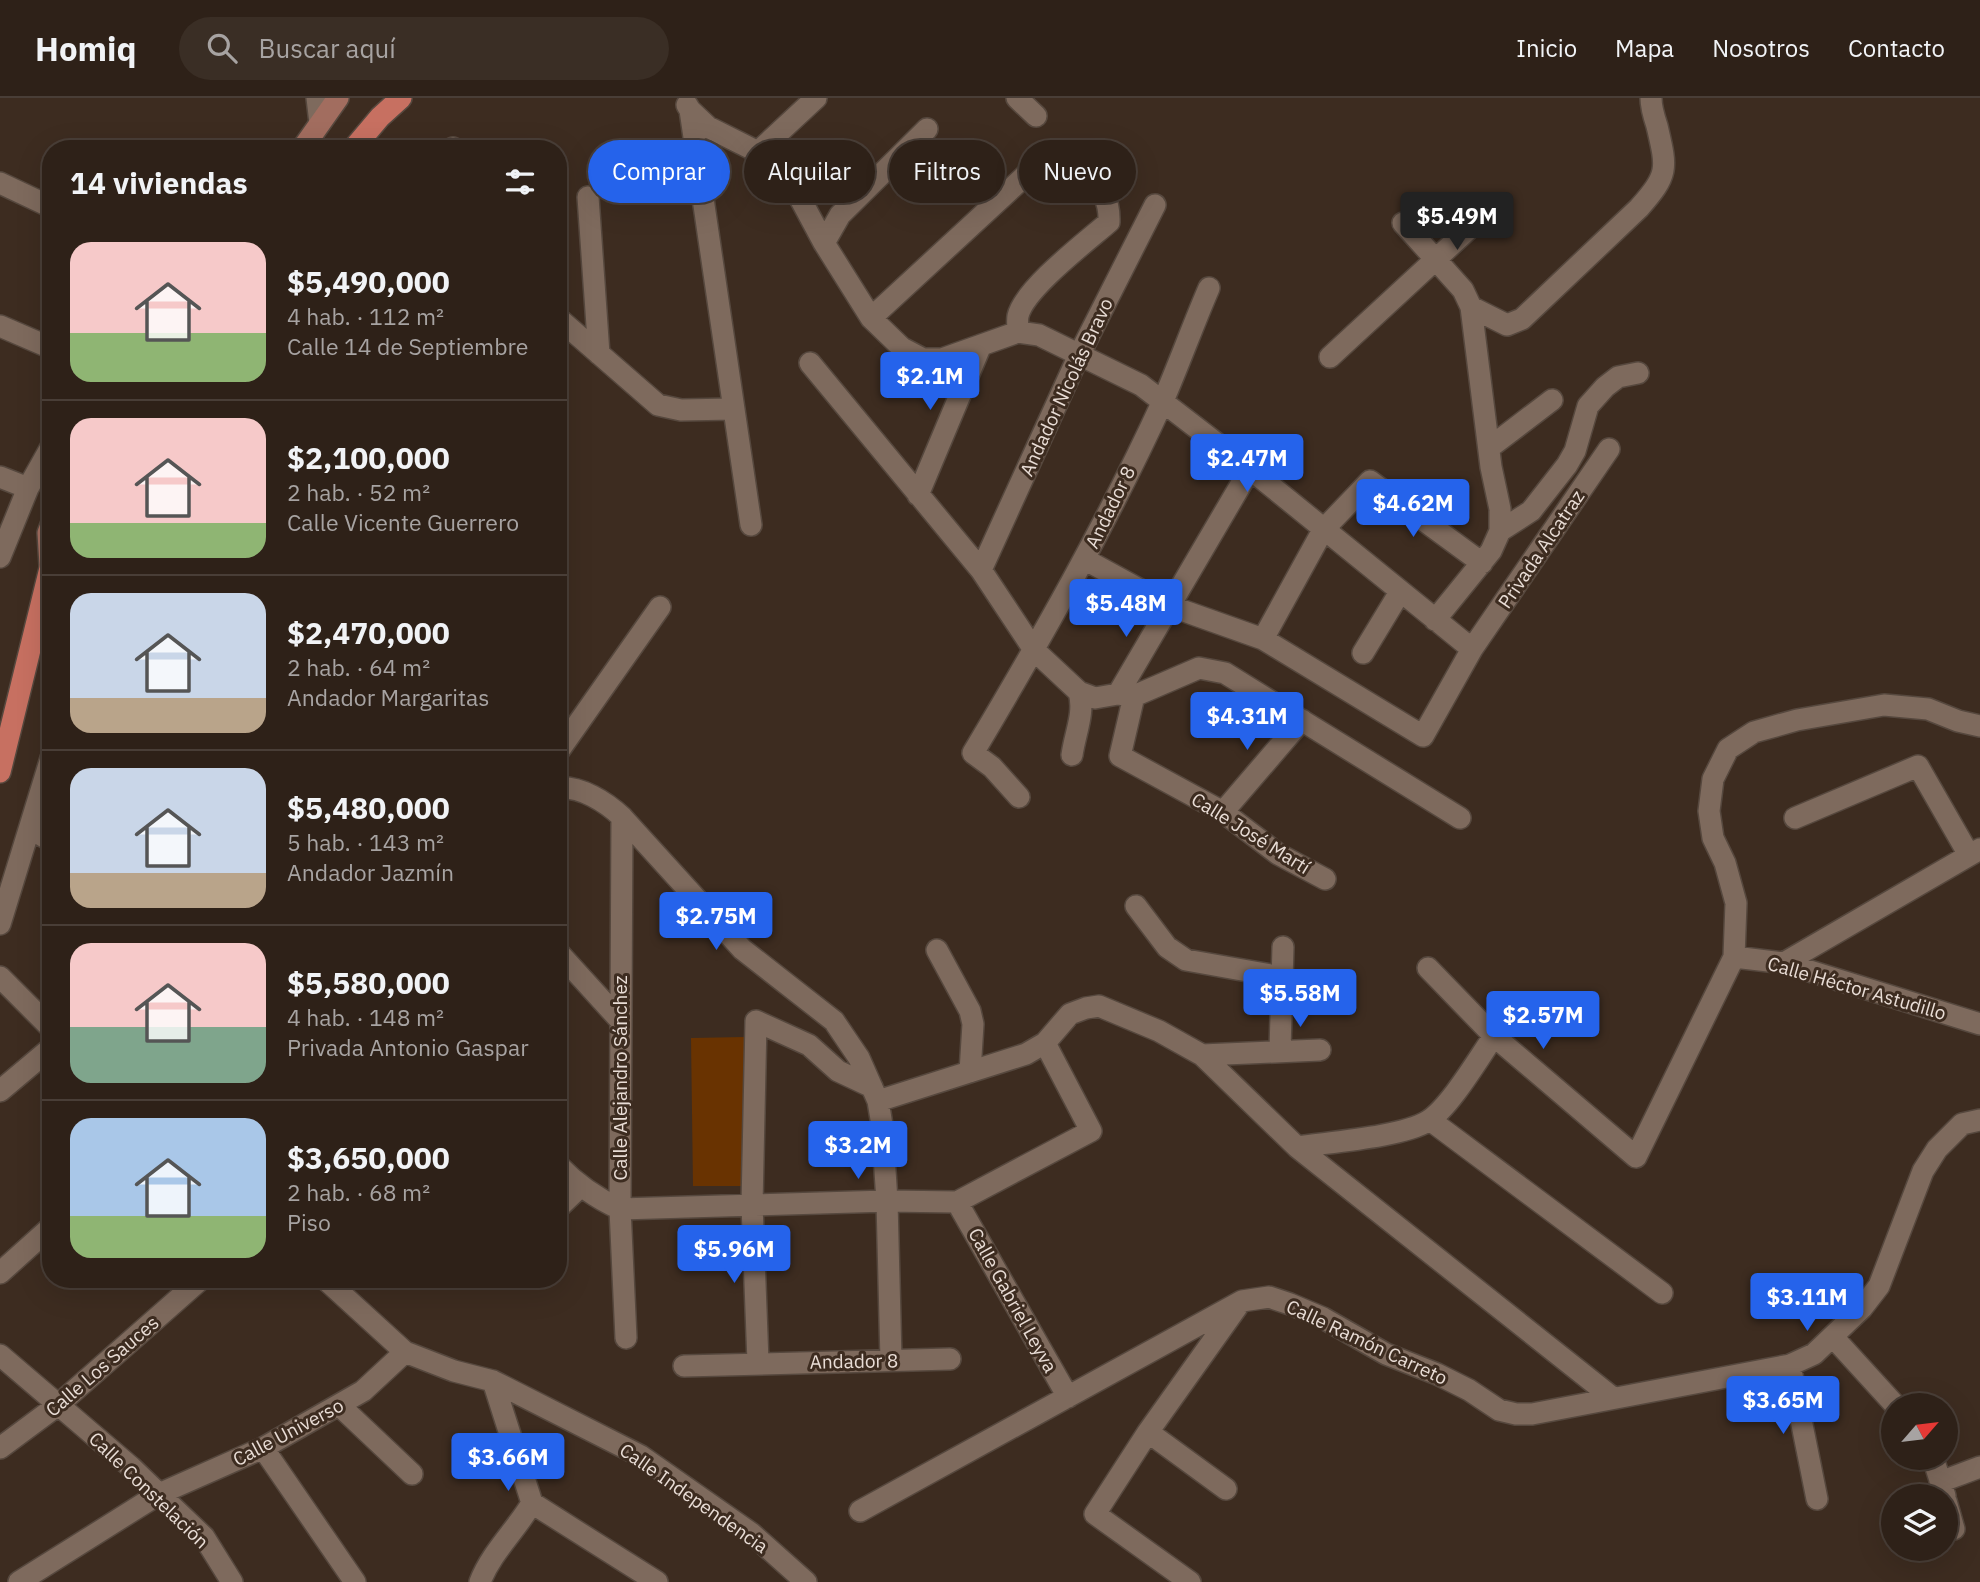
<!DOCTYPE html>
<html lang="es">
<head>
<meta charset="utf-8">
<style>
  :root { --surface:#2e2118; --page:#3a2e25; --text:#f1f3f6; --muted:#a7a3a2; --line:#493e37; --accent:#2563eb }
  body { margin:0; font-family:"IBM Plex Sans",sans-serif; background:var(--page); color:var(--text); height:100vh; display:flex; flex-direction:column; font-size:26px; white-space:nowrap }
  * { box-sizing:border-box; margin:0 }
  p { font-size:23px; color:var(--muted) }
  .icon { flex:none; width:38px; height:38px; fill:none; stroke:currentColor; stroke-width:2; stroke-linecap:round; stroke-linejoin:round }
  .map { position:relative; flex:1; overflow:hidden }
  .drawer { position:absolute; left:42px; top:42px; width:525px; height:1148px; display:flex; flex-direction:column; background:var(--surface); border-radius:28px; box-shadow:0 7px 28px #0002,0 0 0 2px var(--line) }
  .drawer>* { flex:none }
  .top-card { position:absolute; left:588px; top:42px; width:665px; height:63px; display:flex; gap:14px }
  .needle { width:46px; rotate:62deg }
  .buttons { position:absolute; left:1881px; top:1295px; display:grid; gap:14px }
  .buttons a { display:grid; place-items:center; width:77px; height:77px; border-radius:50%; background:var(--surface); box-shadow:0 7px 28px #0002,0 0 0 2px var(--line); font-size:35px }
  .price { position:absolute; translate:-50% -60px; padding:0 16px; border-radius:7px; background:var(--accent); color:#fff; font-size:23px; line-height:46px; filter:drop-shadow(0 2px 4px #0008) }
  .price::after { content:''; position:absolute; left:50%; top:42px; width:21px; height:16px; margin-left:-10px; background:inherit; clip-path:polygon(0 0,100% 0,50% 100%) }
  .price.on { background:#222; color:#fff }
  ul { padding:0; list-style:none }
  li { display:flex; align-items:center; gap:21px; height:175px; padding:0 28px }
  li+li { border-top:2px solid var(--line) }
  li span { display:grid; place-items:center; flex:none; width:196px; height:140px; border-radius:21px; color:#555 }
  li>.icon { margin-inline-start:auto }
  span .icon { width:84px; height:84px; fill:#fffc; stroke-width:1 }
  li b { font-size:30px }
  h2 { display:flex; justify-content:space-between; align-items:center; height:84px; padding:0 28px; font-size:30px }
  .chip { padding:0 24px; border-radius:32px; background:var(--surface); box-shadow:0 7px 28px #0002,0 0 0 2px var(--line); font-size:24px; line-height:63px }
  .chip.on { background:var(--accent); color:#fff }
  header { display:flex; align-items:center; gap:42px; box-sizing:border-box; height:98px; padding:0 35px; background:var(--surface); border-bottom:2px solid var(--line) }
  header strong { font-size:33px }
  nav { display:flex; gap:38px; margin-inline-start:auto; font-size:24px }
  .search { width:490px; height:63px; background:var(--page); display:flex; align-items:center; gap:18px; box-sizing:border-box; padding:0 24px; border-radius:38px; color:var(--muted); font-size:26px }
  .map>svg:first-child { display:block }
</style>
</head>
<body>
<header>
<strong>Homiq</strong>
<div class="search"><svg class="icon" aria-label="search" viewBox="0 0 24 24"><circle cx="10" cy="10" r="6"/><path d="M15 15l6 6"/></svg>Buscar aquí</div>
<nav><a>Inicio</a><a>Mapa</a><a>Nosotros</a><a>Contacto</a></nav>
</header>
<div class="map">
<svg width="1980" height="1484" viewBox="0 0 1980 1484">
  <rect width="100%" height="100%" fill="#3d2c20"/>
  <path fill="#693301" d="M745,939L747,1088H693L691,940Z"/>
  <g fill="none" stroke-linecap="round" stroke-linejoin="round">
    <defs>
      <path id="street" d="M317,0L320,25
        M1017,0L1036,18
        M687,7L690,12L751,427
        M690,12L708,29L772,61L794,89L824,145L871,220L902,250L923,261H942L1018,234L1039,237L1141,287L1250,371L1472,551
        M453,50V51
        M759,53L816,0
        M0,85L51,109
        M588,99L599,256
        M1403,125L1463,192L1471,209L1491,369L1500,411V433
        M824,145L840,117L927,31
        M1471,209L1507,227L1522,221L1639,110C1669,76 1667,71 1657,28C1654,19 1651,9 1651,0
        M558,220L658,307L681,312L733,311
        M871,220L1026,77
        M0,228L51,250
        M1018,234C1018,229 1017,223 1018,218C1024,191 1086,144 1109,124C1110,97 1098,89 1081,70
        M1330,259L1488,113
        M810,265L981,472L1034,552L1079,594L1095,600L1118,596L1134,598L1199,570L1225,575L1460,720
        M1489,350L1552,302
        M0,379L28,390
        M918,397L981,247
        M0,459L28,390L51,349
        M1084,461L1170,508L1263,541L1423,638L1472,551L1609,351
        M981,472L1079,257L1155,107
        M1435,522L1491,453L1500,433L1531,413L1567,367L1575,353L1588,308L1605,289L1618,279L1638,275
        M1263,541L1323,432L1370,383L1482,465
        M1363,555L1400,494
        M1118,596L1250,371
        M1134,598L1120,658L1223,714L1278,756L1325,781
        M558,654L660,509
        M1072,657C1075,635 1085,615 1079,594
        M558,690C581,688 606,704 622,719L742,851L834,923L859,960L878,1003L882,1027L887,1103L891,1262
        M1019,699L992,669L973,655C1041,541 1107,425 1163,303C1179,266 1193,227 1209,190
        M1223,714L1302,622
        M622,719L620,1111L626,1240
        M1795,720L1918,668L1969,757
        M30,730L51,743
        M1136,808L1167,849L1186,862L1282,879
        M0,826L51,660
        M937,852L970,913L973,926L970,974
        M558,854L619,921
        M1734,859L1784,865L1980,926
        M1784,865L1980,751
        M1428,870L1494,938L1636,1059L1734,859L1736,805L1725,765L1713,740L1709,713L1713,681L1728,651L1754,634L1797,622L1884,607L1928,611L1958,623L1980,628
        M0,879L51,930
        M1280,952L1283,849
        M1202,957L1320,952
        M0,993L51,950
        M878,1003L1026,956L1045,945L1070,916L1086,910L1099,908L1159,933L1202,957L1297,1049L1613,1300
        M1430,1022L1662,1195
        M1297,1049C1330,1044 1402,1039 1428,1023C1450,1009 1478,961 1494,938
        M558,1067C576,1086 596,1100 620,1111L887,1103L957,1104L1091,1033L1045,945
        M957,1104L1068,1299
        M558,1110L581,1088
        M0,1175L51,1129
        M325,1181L405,1254L454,1273L493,1283L641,1358L751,1435L806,1484
        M1833,1239L1895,1307
        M0,1257L131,1369L159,1396L204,1439L232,1484
        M758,1264L752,1107L756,923L809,947L838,973L872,989
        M1790,1267L1817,1401
        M684,1268L950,1261
        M339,1307L412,1376
        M1148,1334L1226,1391
        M0,1350L58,1307L201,1181
        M263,1350L355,1484
        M1933,1360L1945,1398
        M1940,1384L1980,1369
        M1946,1403L1954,1431
        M532,1405L657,1484
        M860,1413L1242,1203L1269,1199L1290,1206L1323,1220L1386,1256L1437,1276L1469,1292L1499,1312L1516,1316H1532L1790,1267L1814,1256L1862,1210L1879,1188L1923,1073L1937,1051L1962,1026L1980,1022
        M19,1484L159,1396L263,1350L363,1293L405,1254
        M480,1484C491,1455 516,1432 532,1405L493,1283
        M1190,1484L1095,1416L1148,1334L1237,1209"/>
      <path id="secondary" d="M302,51L338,0
        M50,467L48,435L51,427"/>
      <path id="primary" d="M353,51L380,19L401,0
        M0,674L51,466"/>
    </defs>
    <use href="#street" stroke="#56483e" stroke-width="24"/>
    <use href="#secondary" stroke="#56483e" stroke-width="24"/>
    <use href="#primary" stroke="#56483e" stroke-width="24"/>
    <use href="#street" stroke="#7e6a5d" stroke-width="21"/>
    <use href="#secondary" stroke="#a26d5f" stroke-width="21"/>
    <use href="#primary" stroke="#c77061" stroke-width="21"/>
  </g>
  <g text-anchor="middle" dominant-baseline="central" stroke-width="6" stroke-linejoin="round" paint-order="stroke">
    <g font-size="19" fill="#e9ddd6" stroke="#3d2c20">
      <text transform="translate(1066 289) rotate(-65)">Andador Nicolás Bravo</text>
      <text transform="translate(1110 409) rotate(-64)">Andador 8</text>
      <text transform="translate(1541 451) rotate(-56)">Privada Alcatraz</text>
      <text transform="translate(1251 735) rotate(32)">Calle José Martí</text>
      <text transform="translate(1857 890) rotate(16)">Calle Héctor Astudillo</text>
      <text transform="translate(620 980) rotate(-90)">Calle Alejandro Sánchez</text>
      <text transform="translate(1013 1202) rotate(61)">Calle Gabriel Leyva</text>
      <text transform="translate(1367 1244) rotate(25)">Calle Ramón Carreto</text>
      <text transform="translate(854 1263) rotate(-1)">Andador 8</text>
      <text transform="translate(102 1268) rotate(-41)">Calle Los Sauces</text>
      <text transform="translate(288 1334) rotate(-28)">Calle Universo</text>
      <text transform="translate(149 1392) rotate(44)">Calle Constelación</text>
      <text transform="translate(694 1400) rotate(35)">Calle Independencia</text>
    </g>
  </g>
</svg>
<div class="buttons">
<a><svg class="needle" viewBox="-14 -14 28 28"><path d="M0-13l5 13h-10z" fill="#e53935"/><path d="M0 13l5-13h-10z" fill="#a7a3a2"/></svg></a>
<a><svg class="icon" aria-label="layers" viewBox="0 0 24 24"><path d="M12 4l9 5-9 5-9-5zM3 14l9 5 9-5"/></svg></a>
</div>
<b class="price on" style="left:1457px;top:154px">$5.49M</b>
<b class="price" style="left:930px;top:314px">$2.1M</b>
<b class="price" style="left:1247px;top:396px">$2.47M</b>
<b class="price" style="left:1413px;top:441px">$4.62M</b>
<b class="price" style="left:1126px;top:541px">$5.48M</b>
<b class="price" style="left:1247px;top:654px">$4.31M</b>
<b class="price" style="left:716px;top:854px">$2.75M</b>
<b class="price" style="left:1300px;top:931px">$5.58M</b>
<b class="price" style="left:1543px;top:953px">$2.57M</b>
<b class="price" style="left:858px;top:1083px">$3.2M</b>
<b class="price" style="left:734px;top:1187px">$5.96M</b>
<b class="price" style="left:1807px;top:1235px">$3.11M</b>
<b class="price" style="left:1783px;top:1338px">$3.65M</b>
<b class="price" style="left:508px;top:1395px">$3.66M</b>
<div class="top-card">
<a class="chip on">Comprar</a>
<a class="chip">Alquilar</a>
<a class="chip">Filtros</a>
<a class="chip">Nuevo</a>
</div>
<section class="drawer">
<h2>14 viviendas<svg class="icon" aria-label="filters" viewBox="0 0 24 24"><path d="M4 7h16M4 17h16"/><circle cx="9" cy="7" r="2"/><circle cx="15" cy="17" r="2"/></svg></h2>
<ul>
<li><span style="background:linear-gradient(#f6c9c9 65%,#8fb573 0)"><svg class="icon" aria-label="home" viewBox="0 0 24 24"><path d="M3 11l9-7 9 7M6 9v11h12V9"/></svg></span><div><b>$5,490,000</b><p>4 hab. · 112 m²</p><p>Calle 14 de Septiembre</p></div></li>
<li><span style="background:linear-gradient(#f6c9c9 75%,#8fb573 0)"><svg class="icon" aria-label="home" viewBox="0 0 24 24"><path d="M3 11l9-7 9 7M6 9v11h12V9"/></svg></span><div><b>$2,100,000</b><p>2 hab. · 52 m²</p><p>Calle Vicente Guerrero</p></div></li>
<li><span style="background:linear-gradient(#c9d6e8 75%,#b9a48a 0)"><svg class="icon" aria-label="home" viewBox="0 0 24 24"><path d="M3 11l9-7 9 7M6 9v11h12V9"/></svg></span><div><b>$2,470,000</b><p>2 hab. · 64 m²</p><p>Andador Margaritas</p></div></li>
<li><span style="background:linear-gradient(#c9d6e8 75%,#b9a48a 0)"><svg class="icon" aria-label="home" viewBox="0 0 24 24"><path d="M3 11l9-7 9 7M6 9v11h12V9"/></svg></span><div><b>$5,480,000</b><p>5 hab. · 143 m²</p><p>Andador Jazmín</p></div></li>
<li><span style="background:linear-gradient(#f6c9c9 60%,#7fa58c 0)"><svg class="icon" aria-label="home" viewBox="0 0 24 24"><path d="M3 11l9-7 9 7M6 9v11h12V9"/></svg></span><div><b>$5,580,000</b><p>4 hab. · 148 m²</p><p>Privada Antonio Gaspar</p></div></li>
<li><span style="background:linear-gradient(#a9c7e8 70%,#8fb573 0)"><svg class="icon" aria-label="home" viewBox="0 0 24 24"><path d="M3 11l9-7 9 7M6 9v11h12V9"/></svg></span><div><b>$3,650,000</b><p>2 hab. · 68 m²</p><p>Piso</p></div></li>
</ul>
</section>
</div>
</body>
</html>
